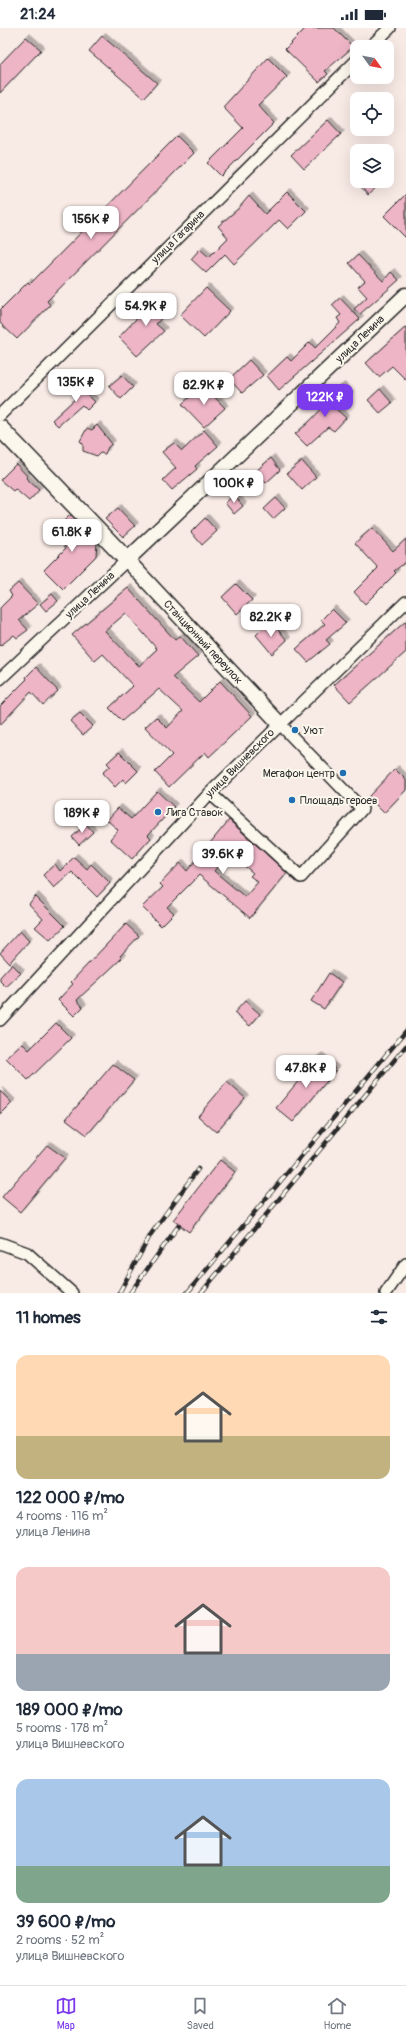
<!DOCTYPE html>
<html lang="en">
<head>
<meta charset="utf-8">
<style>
  :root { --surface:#fff; --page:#f6f6f7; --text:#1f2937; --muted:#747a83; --line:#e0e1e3; --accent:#7c3aed }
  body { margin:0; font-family:Pangolin,sans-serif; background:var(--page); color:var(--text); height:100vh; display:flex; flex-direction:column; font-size:15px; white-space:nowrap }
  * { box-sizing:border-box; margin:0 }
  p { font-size:13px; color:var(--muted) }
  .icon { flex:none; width:22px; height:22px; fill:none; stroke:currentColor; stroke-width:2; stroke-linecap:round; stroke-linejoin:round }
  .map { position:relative; height:1265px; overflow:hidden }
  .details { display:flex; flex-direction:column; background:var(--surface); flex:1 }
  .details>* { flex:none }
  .needle { width:26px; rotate:123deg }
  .buttons { position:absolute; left:350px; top:12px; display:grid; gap:8px }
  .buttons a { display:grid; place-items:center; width:44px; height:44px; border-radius:8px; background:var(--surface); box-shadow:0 4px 16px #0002; font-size:20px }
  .price { position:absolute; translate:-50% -34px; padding:0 9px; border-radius:8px; background:#fff; color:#222; font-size:13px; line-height:26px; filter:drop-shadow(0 1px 2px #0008) }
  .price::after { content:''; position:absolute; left:50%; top:24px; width:12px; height:9px; margin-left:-6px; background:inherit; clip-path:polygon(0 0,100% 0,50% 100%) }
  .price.active { background:var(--accent); color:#fff }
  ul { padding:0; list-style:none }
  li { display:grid; align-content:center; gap:8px; height:212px; padding:0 16px }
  li span { display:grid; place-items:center; height:124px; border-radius:12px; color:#555 }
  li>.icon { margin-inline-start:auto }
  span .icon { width:72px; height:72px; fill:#fffc; stroke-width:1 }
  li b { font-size:17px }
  h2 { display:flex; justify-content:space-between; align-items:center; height:48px; padding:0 16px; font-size:17px }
  .status { display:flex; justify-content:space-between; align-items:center; height:28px; padding:0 20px; background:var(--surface); direction:ltr }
  .status svg { height:11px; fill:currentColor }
  .menu { display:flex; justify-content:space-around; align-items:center; height:56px; border-top:1px solid var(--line); background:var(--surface); font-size:11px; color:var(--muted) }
  .menu a { display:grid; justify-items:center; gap:2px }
  .menu .active { color:var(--accent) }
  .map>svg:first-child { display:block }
</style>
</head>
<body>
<div class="status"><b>21:24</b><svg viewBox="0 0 49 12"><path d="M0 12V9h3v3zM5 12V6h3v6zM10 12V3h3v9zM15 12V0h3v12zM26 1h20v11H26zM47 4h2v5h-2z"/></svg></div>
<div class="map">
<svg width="406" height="1265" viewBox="0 0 406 1265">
  <defs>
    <filter id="shadow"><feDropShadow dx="3.5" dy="-3.5" stdDeviation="0" flood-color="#0004"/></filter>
  </defs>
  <rect width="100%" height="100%" fill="#f8eae5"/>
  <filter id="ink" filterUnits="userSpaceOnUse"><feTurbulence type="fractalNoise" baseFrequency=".025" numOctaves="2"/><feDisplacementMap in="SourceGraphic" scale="8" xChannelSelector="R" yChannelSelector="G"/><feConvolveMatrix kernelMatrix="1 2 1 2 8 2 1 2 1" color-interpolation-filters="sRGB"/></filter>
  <g filter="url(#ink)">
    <path fill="#eeb5c7" stroke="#2b2b2b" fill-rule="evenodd" filter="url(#shadow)" d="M306,0H334L353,19L325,43L328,46L319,54L285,21Z
      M102,8L157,55L144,70L89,23Z
      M26,9L41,22L0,65V36Z
      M268,30L287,49L258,77L274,95L221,148L208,135L243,100L223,79Z
      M328,92L341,106L304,141L291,127Z
      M177,108L194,125L47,273L50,277L17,311L0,295V282L28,254L30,256Z
      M356,153H383L368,167Z
      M287,164L306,183L288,201L279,192L234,236L225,226L206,245L191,231L200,221L209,229L228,210L218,198L238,181L249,168L265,186Z
      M406,166V210L384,188Z
      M358,227L383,253L391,244L399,252L360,286L354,281L367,269L358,259L365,253L349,235Z
      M206,260L230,283L204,310L180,287Z
      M158,268L171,280L156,296L164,303L137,328L119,309Z
      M340,270L360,291L279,362L267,348L287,329L291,333L310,314L315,320L340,295L337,290L341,287L332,277Z
      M406,299V352L392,338L379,349L366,335Z
      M249,332L263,347L242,365L229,351Z
      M122,347L133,359L121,371L109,358Z
      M83,352L91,362L87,366L95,374L87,382L82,377L58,398L52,392L76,370L71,364Z
      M203,357L225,380L204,399L182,376Z
      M341,358L350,368L336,381L346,390L334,403L328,399L307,418L295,406L308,395L330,372L328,370Z
      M380,361L392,375L380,385L368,372Z
      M97,397L112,416L108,419L105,426L100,425L97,428L83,423V416L80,413L87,400L92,402Z
      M204,402L218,418L195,438L197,441L172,462L163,452L176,440L162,424L174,415L182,423Z
      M271,430L280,442L266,455L255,444Z
      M302,433L316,449L302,462L287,445Z
      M16,436L27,448L26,450L39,462L29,473L15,461L13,463L0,452Z
      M234,467L243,478L234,486L225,475Z
      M276,470L285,480L273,491L264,481Z
      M118,480L135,498L123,509L105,491Z
      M70,487L97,515L96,528L63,561L44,542L66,520L61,515L65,511L56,501Z
      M205,490L217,503L202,517L191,504Z
      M372,500L393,523L406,511V534L394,543L396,545L365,576L354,564L378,540L355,515Z
      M18,555L38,576L19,592L28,602L17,610L14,607L0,618V580L12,568L9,563Z
      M236,556L252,572L237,586L222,569Z
      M128,560L175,612L180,608L198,628L173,649L199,674L220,653L252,688L209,729L205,724L169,759L155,744L172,727L145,699L156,689L167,700L183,683L159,661L122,693L109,680L133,658L103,626L95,633L72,607ZM126,585L157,621L139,638L105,603Z
      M52,566L58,573L46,583L40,576Z
      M332,581L346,595L326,612L330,616L308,634L296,621L325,596L321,592Z
      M270,593L287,612L272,626L256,607Z
      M406,593V624L350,674L334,657Z
      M36,639L58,663L43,677L31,664L0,697V678L27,651L26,649Z
      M80,685L93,698L83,707L70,693Z
      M119,724L138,743L126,755L123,751L115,759L102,745L110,738L107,735Z
      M395,741L406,752V762L384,785L368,769Z
      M157,763L174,779L148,807L151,810L132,831L110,811L118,802L107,792L118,780L131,791Z
      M229,792L287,845L250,890L199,847L167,879L174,885L161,898L142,879L163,859L160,856L180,835L187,843ZM229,825L253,845L250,848L258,854L245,869L214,843Z
      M86,796L93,804L79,817L72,809Z
      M74,829L87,841L91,836L110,855L97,869L72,844L54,860L43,847L55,836L60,843Z
      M35,868L65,898L50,912L35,899L43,891L29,876Z
      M126,896L139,908L120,928L122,930L77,972L83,979L74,988L58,972L73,956L71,954Z
      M20,903L29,913L9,935L0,925Z
      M12,936L21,945L6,959L0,953V949Z
      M329,945L342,954L324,981L311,973Z
      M245,973L260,986L250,998L234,985Z
      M56,995L71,1010L28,1052L6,1030L22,1015L29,1022Z
      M319,1028L336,1042L293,1094L276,1080Z
      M113,1036L134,1052L87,1107L66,1091Z
      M227,1054L245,1070L216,1104L198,1088Z
      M0,1063L12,1075L0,1087Z
      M47,1117L65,1130L20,1184L2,1169Z
      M220,1132L235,1144L189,1204L173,1192Z"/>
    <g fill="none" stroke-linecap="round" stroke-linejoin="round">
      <defs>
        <path id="minor" d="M370,19L390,0
          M0,387L357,32
          M0,651L127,532
          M210,765L301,849L362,781L279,695
          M0,992L210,765L406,574
          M0,1215L27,1225L72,1265
          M386,1265L406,1236"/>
        <path id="tertiary" d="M279,695L127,532L406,267"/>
        <path id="secondary" d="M0,400L127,532"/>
      </defs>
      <use href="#minor" stroke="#2b2b2b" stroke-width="14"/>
      <use href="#tertiary" stroke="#2b2b2b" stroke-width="17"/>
      <use href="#secondary" stroke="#2b2b2b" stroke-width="19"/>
      <use href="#minor" stroke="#fbf7ec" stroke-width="11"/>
      <use href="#tertiary" stroke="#fbf7ec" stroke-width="14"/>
      <use href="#secondary" stroke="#fbf7ec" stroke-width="16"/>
      <defs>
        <path id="rail" d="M119,1265L151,1206L198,1141
          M130,1265L179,1197
          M187,1265L406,1003
          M201,1265L406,1018"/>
      </defs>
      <use href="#rail" stroke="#2b2b2b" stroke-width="4.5"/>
      <use href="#rail" stroke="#fbf7ec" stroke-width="3" stroke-dasharray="9" stroke-linecap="butt"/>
    </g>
  </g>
  <g fill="#1f6fb2" stroke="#fbf7ec" stroke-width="1.5">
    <circle cx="295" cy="702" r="4"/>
    <circle cx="343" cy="745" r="4"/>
    <circle cx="292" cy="772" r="4"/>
    <circle cx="158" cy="784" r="4"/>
  </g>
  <g text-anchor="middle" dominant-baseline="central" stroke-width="4" stroke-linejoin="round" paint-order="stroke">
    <g font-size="11" fill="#2b2b2b" stroke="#fbf7ec">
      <text transform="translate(178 209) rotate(-45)">улица Гагарина</text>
      <text transform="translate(360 311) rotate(-44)">улица Ленина</text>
      <text transform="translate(90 567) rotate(-43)">улица Ленина</text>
      <text transform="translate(203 614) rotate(47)">Станционный переулок</text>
      <text transform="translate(240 735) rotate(-45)">улица Вишневского</text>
    </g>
    <g font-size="11" fill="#2b2b2b" stroke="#fbf7ec" text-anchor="start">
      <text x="303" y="702">Уют</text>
      <text x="335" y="745" text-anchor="end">Мегафон центр</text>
      <text x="300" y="772">Площадь героев</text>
      <text x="166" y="784">Лига Ставок</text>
    </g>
  </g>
</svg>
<div class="buttons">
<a><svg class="needle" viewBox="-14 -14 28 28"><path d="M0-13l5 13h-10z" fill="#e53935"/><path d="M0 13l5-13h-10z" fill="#747a83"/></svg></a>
<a><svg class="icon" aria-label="locate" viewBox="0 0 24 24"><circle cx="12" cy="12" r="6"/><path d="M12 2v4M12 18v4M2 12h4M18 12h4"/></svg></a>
<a><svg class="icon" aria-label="layers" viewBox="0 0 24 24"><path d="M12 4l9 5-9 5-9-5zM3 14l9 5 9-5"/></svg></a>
</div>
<b class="price" style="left:91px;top:212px">156K ₽</b>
<b class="price" style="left:146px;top:299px">54.9K ₽</b>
<b class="price" style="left:76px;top:375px">135K ₽</b>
<b class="price" style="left:204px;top:378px">82.9K ₽</b>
<b class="price active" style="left:325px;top:390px">122K ₽</b>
<b class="price" style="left:234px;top:476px">100K ₽</b>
<b class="price" style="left:72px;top:525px">61.8K ₽</b>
<b class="price" style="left:271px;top:610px">82.2K ₽</b>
<b class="price" style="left:82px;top:806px">189K ₽</b>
<b class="price" style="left:223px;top:847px">39.6K ₽</b>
<b class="price" style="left:306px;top:1061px">47.8K ₽</b>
</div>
<section class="details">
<h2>11 homes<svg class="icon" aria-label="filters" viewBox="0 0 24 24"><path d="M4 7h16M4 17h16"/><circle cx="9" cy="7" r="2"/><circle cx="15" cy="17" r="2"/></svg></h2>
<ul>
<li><span style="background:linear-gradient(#ffd9b3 65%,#c2b280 0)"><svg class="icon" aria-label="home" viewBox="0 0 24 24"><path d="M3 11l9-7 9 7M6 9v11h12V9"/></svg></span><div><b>122 000 ₽/mo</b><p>4 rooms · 116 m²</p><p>улица Ленина</p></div></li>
<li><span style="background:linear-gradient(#f6c9c9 70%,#9aa5b1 0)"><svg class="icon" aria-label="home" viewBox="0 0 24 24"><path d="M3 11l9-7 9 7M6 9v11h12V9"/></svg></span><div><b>189 000 ₽/mo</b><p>5 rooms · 178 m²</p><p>улица Вишневского</p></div></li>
<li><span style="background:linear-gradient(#a9c7e8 70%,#7fa58c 0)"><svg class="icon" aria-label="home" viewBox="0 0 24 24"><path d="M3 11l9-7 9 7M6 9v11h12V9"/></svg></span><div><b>39 600 ₽/mo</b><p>2 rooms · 52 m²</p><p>улица Вишневского</p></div></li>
</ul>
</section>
<nav class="menu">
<a class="active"><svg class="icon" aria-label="map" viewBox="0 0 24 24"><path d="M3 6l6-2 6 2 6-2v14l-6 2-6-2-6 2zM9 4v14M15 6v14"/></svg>Map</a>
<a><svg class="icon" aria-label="saved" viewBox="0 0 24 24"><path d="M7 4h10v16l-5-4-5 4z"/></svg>Saved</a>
<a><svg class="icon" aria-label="home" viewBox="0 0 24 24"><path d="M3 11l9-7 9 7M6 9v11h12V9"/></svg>Home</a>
</nav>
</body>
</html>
